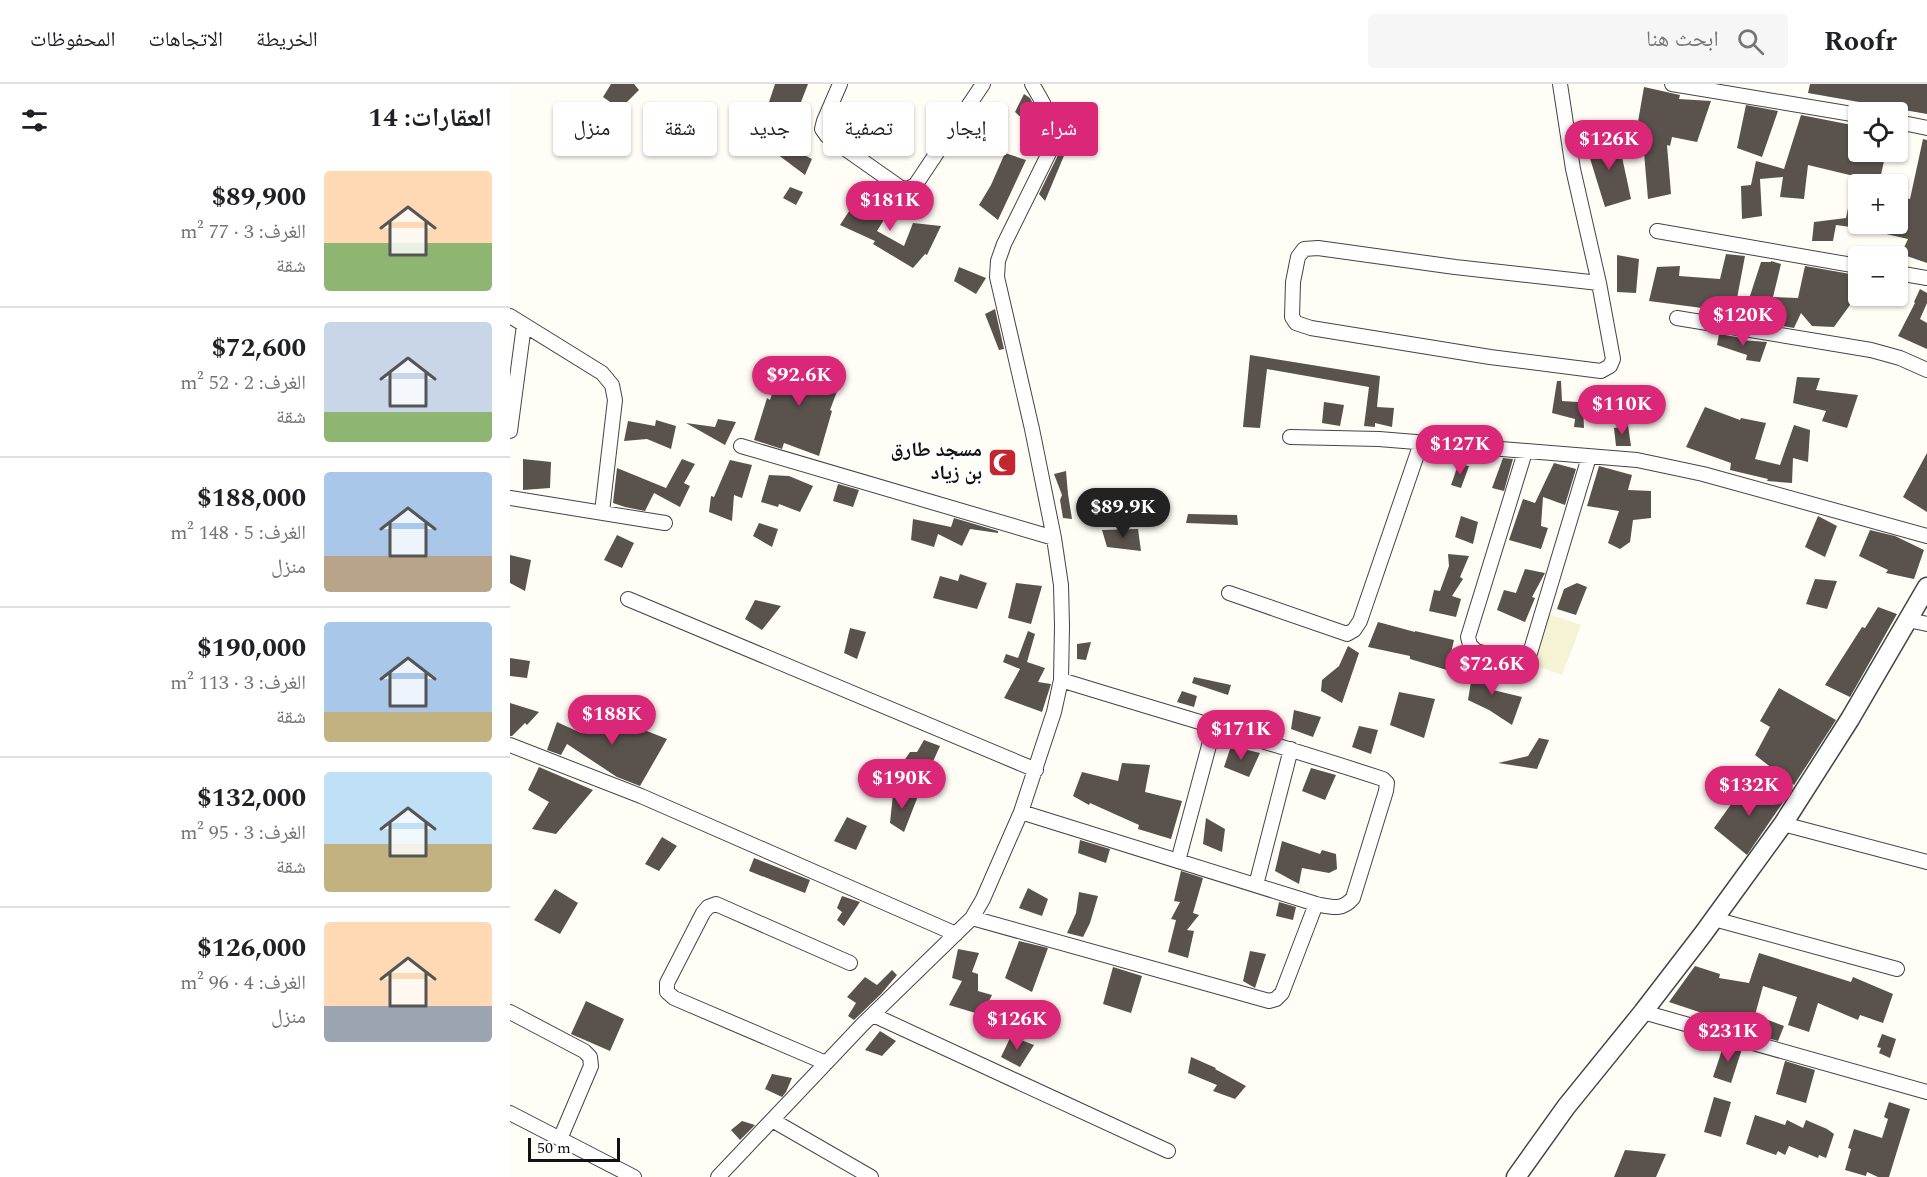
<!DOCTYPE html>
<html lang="ar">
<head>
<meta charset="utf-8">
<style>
  :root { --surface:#fff; --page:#f6f6f6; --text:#202124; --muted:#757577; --line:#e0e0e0; --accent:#db2777 }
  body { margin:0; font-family:Spectral,"Noto Naskh Arabic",serif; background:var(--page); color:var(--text); direction:rtl; height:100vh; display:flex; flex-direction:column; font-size:22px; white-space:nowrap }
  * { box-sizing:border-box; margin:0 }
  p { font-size:20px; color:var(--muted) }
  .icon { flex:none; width:33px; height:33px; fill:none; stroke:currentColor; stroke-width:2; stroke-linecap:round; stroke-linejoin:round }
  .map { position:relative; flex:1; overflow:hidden; direction:ltr }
  .side { display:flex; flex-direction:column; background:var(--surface); width:510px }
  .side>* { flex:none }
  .guide { position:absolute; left:18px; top:18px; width:570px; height:54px; direction:rtl; display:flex; gap:12px }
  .buttons { position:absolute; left:1338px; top:18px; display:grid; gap:12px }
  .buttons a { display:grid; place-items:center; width:60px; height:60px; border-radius:6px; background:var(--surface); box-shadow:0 2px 4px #0004; font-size:30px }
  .scale { position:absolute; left:18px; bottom:15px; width:92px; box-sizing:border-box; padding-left:6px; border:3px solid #111; border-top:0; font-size:16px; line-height:21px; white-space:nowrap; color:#111; -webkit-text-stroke:4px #fff; paint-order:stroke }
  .price { position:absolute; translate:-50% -51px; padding:0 14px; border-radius:21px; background:var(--accent); color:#fff; font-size:20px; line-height:39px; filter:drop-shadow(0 2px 3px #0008) }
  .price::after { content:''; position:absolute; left:50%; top:36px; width:18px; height:14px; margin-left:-9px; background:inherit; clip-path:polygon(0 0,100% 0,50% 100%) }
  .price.selected { background:#222; color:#fff }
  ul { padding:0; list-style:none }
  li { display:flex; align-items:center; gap:18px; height:150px; padding:0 18px }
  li+li { border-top:2px solid var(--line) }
  li span { display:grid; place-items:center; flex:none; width:168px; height:120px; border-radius:6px; color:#555 }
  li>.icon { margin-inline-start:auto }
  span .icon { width:72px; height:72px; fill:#fffc; stroke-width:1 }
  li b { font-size:26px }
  h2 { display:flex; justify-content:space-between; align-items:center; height:72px; padding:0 18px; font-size:26px }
  .tag { padding:0 21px; border-radius:6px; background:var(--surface); box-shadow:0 2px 4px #0004; font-size:21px; line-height:54px }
  .tag.selected { background:var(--accent); color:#fff }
  header { display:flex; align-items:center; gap:36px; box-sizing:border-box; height:84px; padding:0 30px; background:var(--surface); border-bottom:2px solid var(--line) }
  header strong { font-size:28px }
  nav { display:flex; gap:33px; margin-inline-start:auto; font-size:21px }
  .search { width:420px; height:54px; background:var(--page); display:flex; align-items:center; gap:15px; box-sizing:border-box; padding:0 21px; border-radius:6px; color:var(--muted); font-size:22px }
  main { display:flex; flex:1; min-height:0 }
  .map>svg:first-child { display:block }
</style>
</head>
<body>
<header>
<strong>Roofr</strong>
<div class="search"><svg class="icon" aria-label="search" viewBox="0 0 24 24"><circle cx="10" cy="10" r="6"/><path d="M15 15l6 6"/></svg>ابحث هنا</div>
<nav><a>الخريطة</a><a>الاتجاهات</a><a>المحفوظات</a></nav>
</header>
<main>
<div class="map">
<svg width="1417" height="1093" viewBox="0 0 1417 1093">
  <rect width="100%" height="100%" fill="#fffdf5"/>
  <path fill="#f6f3d4" d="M1039,530L1071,541L1052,591L1019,579Z"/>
  <path fill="#5a524d" d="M101,0H124L129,6L110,25L93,13Z
    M265,0H298L286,31L258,21Z
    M1300,0H1417V30L1298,9Z
    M1134,3L1170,11L1169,15L1201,17L1187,58L1162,53L1160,62L1157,61L1161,110L1138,115L1133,57L1125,55Z
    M514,10L520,14L530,33L523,44L505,28Z
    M1236,21L1268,27L1252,73L1227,64Z
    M1291,31L1347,42L1341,68H1376L1369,100L1348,93L1298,81L1294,115L1270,113L1273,93L1250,95L1252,132L1232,135L1231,102L1241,101L1246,77L1274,85Z
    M1074,55L1109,59L1121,115L1095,123Z
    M1413,55L1417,56V179L1391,170L1398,155L1350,144V140H1388V113L1400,115Z
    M267,57L302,75L295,91L263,67Z
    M551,65L556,67L535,117L529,110Z
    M495,69L516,76L488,136L469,121L481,101Z
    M1344,94L1348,95V144L1326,141L1323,157H1302L1304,138L1336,134Z
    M280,103L293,108L286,121L273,114Z
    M349,112L380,126L367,147L394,162L403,139L431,142L417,171L415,170L403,184L363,160L365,157L330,141Z
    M1216,170L1235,172L1225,225L1193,221L1192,224L1139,217L1147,183L1170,182L1169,192L1210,195Z
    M1107,171L1129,175L1126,209L1107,208Z
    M1261,177L1271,180L1263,213L1288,214L1295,182L1346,191L1340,221L1324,243L1302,242L1291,229L1284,244L1267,241L1243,233L1246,219L1238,218L1251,178H1261Z
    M449,183L476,194L466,210L444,197Z
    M1410,205L1417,209V219L1410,235L1417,239V265L1388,252L1405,219L1404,218Z
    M485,225L494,265L489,266L475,230Z
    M1209,250L1232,254L1231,256L1257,258L1250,278L1236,276L1237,271L1207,261Z
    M740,271L870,292L867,323L884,324L882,343L865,339V343L854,342L859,303L757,285L750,344L733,343Z
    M274,273L302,278L332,294L320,326L322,327L309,372L274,359L272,365L244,356L257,314L260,316Z
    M1287,293L1310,294L1306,306L1348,311L1337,344L1312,337L1316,327L1283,319Z
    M1047,297H1051L1052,317L1068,318V322H1073L1074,344L1064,343L1065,335L1042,329Z
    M814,318L834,321L830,342L812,339Z
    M1195,323L1230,336L1231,334L1256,339L1245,375L1270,381L1284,341L1300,346L1298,378L1283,374L1282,399L1257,397L1258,395L1220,386L1221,379L1176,363Z
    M208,335L226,338L215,361L176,339L205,343Z
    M146,336L166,342L161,365L137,355L114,357L118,337L145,342Z
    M1118,341L1121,362H1106L1104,344Z
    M1417,369V428L1393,413Z
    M993,374L1003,375L994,407L982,404Z
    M13,375L41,378L40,404L13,406Z
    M172,375L185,380L174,399L180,402L170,423L144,409L135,427L115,423L103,419L107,384L156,404Z
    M220,376L242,381L232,414L224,411L222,437L199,428L201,412L204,413Z
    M1044,379L1066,385L1055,421L1033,413L1031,442L1038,444L1031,465L999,456L1013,415L1025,419Z
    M948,381L959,382L951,404L941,401Z
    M1089,382L1122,391L1118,406L1141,407V434L1123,436L1120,458L1110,465L1098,459L1109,427L1077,422Z
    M556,387L558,410L562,435L553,434L550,416L552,411L544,390Z
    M259,391L279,392L303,402L290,428L269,420L268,423L251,418Z
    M328,400L349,406L343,423L323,417Z
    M678,430L727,431L728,441L676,439Z
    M951,432L968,438L963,460L945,453Z
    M1308,432L1327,442L1315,473L1295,463Z
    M444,434L488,447V449L460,445L452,462L428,450L424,463L401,456L403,435L441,443Z
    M249,439L268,445L262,463L243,452Z
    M628,445L631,467L597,463L592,446Z
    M1360,446L1385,452L1414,466L1404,495L1376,489L1378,486L1349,472Z
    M107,451L124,459L112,484L94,476Z
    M938,470L959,472L950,493L953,495L942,512L951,515L946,533L919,527L924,506L930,507L939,482Z
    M0,471L21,476L15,507L0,499Z
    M1015,485L1035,489L1022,513L1025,514L1015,538L987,526L994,506L1006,509Z
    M450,490L477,499L467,525L423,514L430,492L448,497Z
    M1305,495L1327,497L1317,525L1296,520Z
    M506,499L532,502L521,540L498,534Z
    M1067,499L1077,503L1066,531L1047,525L1054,505Z
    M245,516L271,522L252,546L235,535Z
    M1368,523L1387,530L1340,613L1315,601L1352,543L1355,544Z
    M868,538L905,548V547L944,556L937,586L900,575V572L858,563Z
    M340,544L356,548L347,575L334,569Z
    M518,547L525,550L517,578L535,584L528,598L541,600L532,628L494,614L510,585L493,578L496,570L508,574Z
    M581,558L576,576L567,575V560Z
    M838,562L849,569L832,619L811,607L812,596L829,582Z
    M0,574L20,577L17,594L0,592Z
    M965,581L983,591L979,605L1012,613L1002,641L979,626L958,616L961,598L957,597Z
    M684,593L721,601L718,611L682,599Z
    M1269,604L1326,636L1284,701L1245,671L1260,643L1250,637Z
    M672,607L687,612L684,623L667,618Z
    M889,608L925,615L914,654L880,641Z
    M0,619L29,628L17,641L15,639L2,652H0Z
    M82,625L157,655L130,702L107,693L57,660L51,671L37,666L47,638L71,649Z
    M784,626L811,633L803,653L781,645Z
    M849,642L868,646L861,670L842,663Z
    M1029,654L1039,656L1027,685L988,679L1018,672Z
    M414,656L430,662L416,693L393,678L400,668H407Z
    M721,662L750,669L739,693L714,683Z
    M612,679L640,681L635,708L672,717L661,755L628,745L629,741L580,719L579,721L563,712L572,688L608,697Z
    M29,683L83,706L46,750L22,745L39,718L18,706Z
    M801,684L826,691L815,716L792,707Z
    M1254,701H1259L1274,717L1237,771L1204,744L1222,719L1236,709Z
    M383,710L408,712L394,748L380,739Z
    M337,733L357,742L346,766L324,757Z
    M696,734L715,745L712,768L693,760Z
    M152,753L167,762L149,787L135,780Z
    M570,756L600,765L596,779L568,769Z
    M772,757L810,770L812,766L826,770L827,785L819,789L792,784L789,800L765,787Z
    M244,774L300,796L295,809L239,787Z
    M671,787L693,794L683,829L689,831L677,846L684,847L678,874L658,868L666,836L661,835L670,818L664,817Z
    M518,804L538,815L532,832L509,824Z
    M45,805L68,819L50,850L24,836Z
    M569,808L588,812L580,839L573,853L557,849L566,829Z
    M332,812L350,818L334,842L327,836L332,828L327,824Z
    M769,818L786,823L783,836L766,832Z
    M509,857L538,864L522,908L495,894Z
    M448,865L469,869L462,888L468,890V907L482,911L472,931L439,921L452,897L442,894Z
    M740,867L756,870L745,904L733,897Z
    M1249,869L1341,898L1343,893L1383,910L1373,939L1350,931L1348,936L1308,919L1299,948L1278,941L1287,913L1253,902L1245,931L1274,942L1268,957L1219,943L1220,941L1194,932L1195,930L1159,918L1185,882L1210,890L1209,894L1239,899Z
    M603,883L632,892L621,929L593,920Z
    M382,886L387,891L371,910L344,936L338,932L346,919L337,913L355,893L367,901Z
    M76,917L114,935L100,967L61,950Z
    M370,947L386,957L372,972L355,966Z
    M1372,950L1386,955L1380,974L1369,969L1371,964L1367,963Z
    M501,952L524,961L510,983L491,973Z
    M1214,960L1232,965L1221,999L1203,993Z
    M681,973L706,984L705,985L736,1002L725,1015L703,1007L707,1001L678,989Z
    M1275,977L1305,986L1296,1019L1266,1010Z
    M262,990L282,994L276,1008L272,1013L255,1005Z
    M1204,1013L1221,1018L1211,1053L1194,1048Z
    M1379,1018L1400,1025L1379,1093H1368L1357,1088L1356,1092L1335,1086L1341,1065L1338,1064L1344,1045L1372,1054L1378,1035L1374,1033Z
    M1245,1031L1275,1041L1277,1036L1293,1044L1296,1036L1317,1045L1324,1050L1316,1074L1309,1071L1308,1074L1279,1062L1275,1071L1268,1067L1266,1071L1236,1060Z
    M232,1037L245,1041L230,1056L221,1046Z
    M1115,1066L1156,1070L1146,1093H1104Z"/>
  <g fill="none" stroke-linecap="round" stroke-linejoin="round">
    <defs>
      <path id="minor" d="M330,0L314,37L312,45L317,52L391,104L399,105L406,100L473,0
        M1050,0L1063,85L1089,199L1103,275L1100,282L1091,287L980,273L801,244L786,239L782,233L783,198L788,173L794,165L808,164L945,183L1089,199
        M1162,0L1348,31
        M1388,38L1417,44
        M1147,147L1348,182
        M1388,189L1417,194
        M0,232L92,289L102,301L105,316L92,428
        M1167,234L1361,266L1390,274L1417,286
        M0,347L14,241
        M780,353L869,355L1127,376L1193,390L1417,452
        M231,362L544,454
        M1015,368L958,553L960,561L966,567L1008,579L1015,577L1020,569L1079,373
        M0,414L155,439
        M719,509L837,550L844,546L850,537L911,359
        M118,515L526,686
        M1398,536L1417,540
        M0,661L131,712L446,850
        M511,728L806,820C822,823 832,827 843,814L876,707L877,699L873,695C766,660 658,629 551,596
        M1273,740L1417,778
        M668,777L704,643
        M746,801L781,665
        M462,834L759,917L766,915L772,909L806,820
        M1204,835L1387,885
        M0,928L74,967L80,973L81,982L50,1055
        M1133,928L1417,1008
        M363,931L658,1067
        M316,979L164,914L157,908V899L193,829L198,823L206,820L340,879
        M0,1029L124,1093
        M262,1036L361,1093
        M208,1093L352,941L462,834L473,815L511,728L544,628L551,596L552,542L551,501L544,454L522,345L487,193L488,177L494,160L543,61C547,39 533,19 522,0"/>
      <path id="tertiary" d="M1006,1093L1056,1023L1133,928L1193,850L1273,740L1340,635L1417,503"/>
    </defs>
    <use href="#minor" stroke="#444" stroke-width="16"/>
    <use href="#tertiary" stroke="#444" stroke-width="21"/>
    <use href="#minor" stroke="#fff" stroke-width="14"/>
    <use href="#tertiary" stroke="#fff" stroke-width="18"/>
  </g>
  <defs>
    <symbol id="mosque-square" viewBox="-11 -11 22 22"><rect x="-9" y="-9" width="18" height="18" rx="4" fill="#c4262e" stroke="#fff"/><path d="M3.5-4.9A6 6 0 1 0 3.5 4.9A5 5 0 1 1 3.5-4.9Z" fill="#fff"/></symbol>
  </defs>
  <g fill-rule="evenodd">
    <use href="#mosque-square" x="476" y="362" width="33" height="33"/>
  </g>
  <g text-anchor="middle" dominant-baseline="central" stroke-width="6" stroke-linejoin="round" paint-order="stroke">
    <g font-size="20" font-weight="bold" fill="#111" stroke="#fff" text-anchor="end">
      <text x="472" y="366">مسجد طارق<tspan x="472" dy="23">بن زياد</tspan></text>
    </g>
  </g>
</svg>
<div class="buttons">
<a><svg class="icon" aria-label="locate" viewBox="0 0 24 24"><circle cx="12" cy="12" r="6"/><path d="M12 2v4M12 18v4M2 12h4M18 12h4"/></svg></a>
<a>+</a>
<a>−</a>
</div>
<div class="scale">50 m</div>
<b class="price" style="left:1099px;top:87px">$126K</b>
<b class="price" style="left:380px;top:148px">$181K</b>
<b class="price" style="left:1233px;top:263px">$120K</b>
<b class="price" style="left:289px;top:323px">$92.6K</b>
<b class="price" style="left:1112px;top:352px">$110K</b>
<b class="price" style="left:950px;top:392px">$127K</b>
<b class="price selected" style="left:613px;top:455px">$89.9K</b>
<b class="price" style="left:982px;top:612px">$72.6K</b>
<b class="price" style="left:102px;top:662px">$188K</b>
<b class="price" style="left:731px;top:677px">$171K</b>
<b class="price" style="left:392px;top:726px">$190K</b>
<b class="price" style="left:1239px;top:733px">$132K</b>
<b class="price" style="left:507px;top:967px">$126K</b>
<b class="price" style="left:1218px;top:979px">$231K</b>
<div class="guide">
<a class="tag selected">شراء</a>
<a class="tag">إيجار</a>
<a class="tag">تصفية</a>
<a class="tag">جديد</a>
<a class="tag">شقة</a>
<a class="tag">منزل</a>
</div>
</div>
<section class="side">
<h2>العقارات: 14<svg class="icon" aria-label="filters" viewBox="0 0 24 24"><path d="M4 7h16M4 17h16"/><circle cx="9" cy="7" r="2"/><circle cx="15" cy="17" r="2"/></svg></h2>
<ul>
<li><span style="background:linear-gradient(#ffd9b3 60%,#8fb573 0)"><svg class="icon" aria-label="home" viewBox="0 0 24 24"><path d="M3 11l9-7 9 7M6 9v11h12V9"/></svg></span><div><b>$89,900</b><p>الغرف: 3 · 77 m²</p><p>شقة</p></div></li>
<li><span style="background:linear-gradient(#c9d6e8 75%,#8fb573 0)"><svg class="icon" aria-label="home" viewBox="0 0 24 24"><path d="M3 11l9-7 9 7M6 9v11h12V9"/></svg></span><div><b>$72,600</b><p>الغرف: 2 · 52 m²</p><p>شقة</p></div></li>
<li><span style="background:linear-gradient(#a9c7e8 70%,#b9a48a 0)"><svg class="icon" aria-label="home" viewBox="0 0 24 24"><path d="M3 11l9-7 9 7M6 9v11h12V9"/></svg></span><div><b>$188,000</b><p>الغرف: 5 · 148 m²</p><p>منزل</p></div></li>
<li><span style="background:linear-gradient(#a9c7e8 75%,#c2b280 0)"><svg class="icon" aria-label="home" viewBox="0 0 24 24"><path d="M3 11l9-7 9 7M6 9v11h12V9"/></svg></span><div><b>$190,000</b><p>الغرف: 3 · 113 m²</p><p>شقة</p></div></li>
<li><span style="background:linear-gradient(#bfe0f5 60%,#c2b280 0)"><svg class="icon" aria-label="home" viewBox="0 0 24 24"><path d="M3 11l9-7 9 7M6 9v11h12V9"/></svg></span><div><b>$132,000</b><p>الغرف: 3 · 95 m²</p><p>شقة</p></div></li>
<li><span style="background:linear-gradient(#ffd9b3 70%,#9aa5b1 0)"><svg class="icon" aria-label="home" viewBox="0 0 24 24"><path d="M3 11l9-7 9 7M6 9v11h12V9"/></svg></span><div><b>$126,000</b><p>الغرف: 4 · 96 m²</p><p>منزل</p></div></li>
</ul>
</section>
</main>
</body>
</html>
